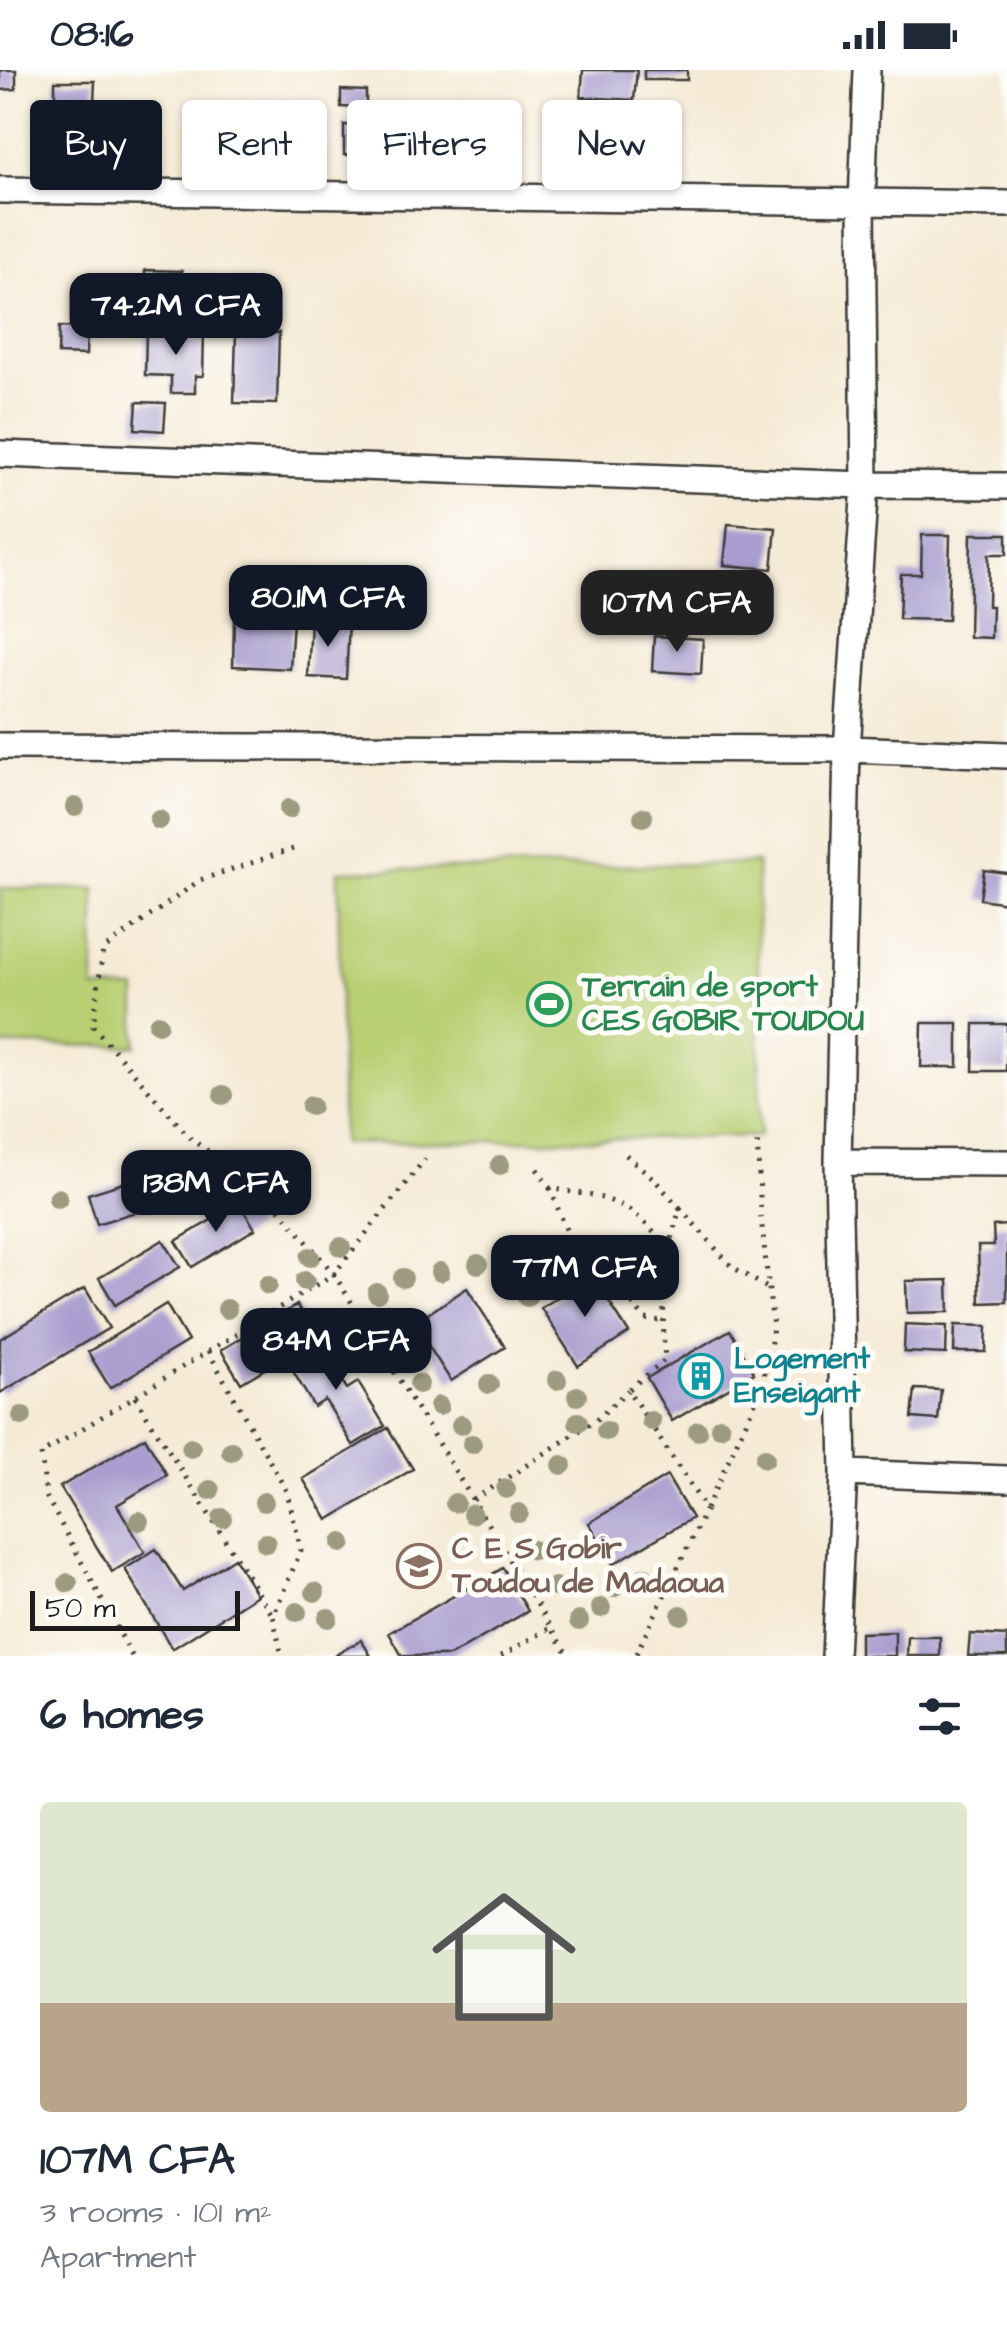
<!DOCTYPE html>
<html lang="en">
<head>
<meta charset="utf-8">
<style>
  :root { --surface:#fff; --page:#f2f2f3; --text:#1f2937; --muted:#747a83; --line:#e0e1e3; --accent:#111827 }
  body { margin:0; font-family:"Architects Daughter",sans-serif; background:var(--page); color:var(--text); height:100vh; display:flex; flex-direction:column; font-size:38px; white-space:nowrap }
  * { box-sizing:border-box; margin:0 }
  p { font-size:32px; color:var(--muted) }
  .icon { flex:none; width:55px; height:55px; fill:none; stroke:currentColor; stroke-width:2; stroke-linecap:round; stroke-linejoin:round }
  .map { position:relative; height:1586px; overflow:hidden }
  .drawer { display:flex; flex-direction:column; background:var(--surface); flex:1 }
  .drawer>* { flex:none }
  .banner { position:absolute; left:30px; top:30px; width:948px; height:90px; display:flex; gap:20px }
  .scale { position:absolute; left:30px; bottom:25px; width:210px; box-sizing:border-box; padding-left:10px; border:5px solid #1c1c1c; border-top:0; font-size:28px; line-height:35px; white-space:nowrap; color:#1c1c1c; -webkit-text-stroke:8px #fdfcf7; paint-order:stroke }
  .price { position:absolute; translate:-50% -85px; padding:0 22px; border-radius:20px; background:var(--accent); color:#fff; font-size:32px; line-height:65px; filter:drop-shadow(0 2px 5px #0008) }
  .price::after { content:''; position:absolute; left:50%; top:60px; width:30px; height:22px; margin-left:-15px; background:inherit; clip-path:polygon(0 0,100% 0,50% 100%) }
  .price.on { background:#222; color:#fff }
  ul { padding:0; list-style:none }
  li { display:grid; align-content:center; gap:20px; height:530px; padding:0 40px }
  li+li { border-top:2px solid var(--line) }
  li span { display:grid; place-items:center; height:310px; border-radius:10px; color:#555 }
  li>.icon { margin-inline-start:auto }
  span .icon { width:180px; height:180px; fill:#fffc; stroke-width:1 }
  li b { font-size:42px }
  h2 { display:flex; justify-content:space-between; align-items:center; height:120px; padding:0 40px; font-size:42px }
  .chip { padding:0 35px; border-radius:10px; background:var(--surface); box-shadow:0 2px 8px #0004; font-size:35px; line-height:90px }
  .chip.on { background:var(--accent); color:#fff }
  .status { display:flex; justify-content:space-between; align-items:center; height:70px; padding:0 50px; background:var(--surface); direction:ltr }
  .status svg { height:28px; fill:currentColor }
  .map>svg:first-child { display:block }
</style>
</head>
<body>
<div class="status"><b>08:16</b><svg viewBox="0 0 49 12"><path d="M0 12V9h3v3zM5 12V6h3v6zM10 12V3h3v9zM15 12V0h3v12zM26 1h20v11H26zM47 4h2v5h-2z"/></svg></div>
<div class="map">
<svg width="1007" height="1586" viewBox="0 0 1007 1586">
  <rect width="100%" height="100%" fill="#fdfcf7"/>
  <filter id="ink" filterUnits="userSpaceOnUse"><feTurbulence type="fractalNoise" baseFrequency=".01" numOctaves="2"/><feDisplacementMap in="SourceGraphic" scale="20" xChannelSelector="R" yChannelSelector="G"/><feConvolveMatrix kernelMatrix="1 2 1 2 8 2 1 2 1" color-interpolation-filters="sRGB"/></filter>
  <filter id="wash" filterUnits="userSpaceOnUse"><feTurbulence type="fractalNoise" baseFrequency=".0048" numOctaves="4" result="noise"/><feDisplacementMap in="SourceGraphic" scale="40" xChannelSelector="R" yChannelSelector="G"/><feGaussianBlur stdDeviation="2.25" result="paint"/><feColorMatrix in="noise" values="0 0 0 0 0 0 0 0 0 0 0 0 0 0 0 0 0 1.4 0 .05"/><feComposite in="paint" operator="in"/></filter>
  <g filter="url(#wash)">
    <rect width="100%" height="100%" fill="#f5ead5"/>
    <path fill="#b9cf73" stroke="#6a7648" stroke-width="2.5" d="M757,793L760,1066L342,1074L338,801Z
      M0,818L95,819L94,919H136V976L0,975Z"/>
    <g id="blocks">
      <path fill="#a99ecf" d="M0,0H16V19L0,20Z
        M583,0H637L634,30L581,27Z
        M644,0H687V10H644Z
        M55,11H95L94,32H73V53L55,54Z
        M341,20L366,21V38L341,37Z
        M344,55H380V71H365V85H344Z
        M145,200L182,201L180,246H144Z
        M93,223L126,224L125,251L92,250Z
        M59,257L87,258L86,285L58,284Z
        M146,261L204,262L203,306H195V323H171V306L145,305Z
        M236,262L279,263L277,334L234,333Z
        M137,332L166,333L164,361L135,359Z
        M728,454L776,458L772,499L724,495Z
        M971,464H1007V484H989L988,536H992L991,568L969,567Z
        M922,465H950L948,550L899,549L901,504H921Z
        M733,503L747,505L743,533L729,531Z
        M752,504L765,506L762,533L749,532Z
        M654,513L700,515L698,544L652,542Z
        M234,549L293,550L290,599L233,596Z
        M311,551L349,553L346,609L308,607Z
        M654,566L703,569L701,604L652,601Z
        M984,800L1007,803V833L980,829Z
        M922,953H958V997H921Z
        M974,954H1007L1006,1001H973Z
        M190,1092L200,1122L97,1154L88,1124Z
        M240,1133L255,1159L192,1197L176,1171Z
        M1007,1155V1232L980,1233L978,1176H994L993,1156Z
        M163,1170L180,1197L115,1235L99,1208Z
        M592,1205L629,1263L578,1296L541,1238Z
        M948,1210L949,1242L907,1243L906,1211Z
        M85,1218L109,1258L0,1323V1269Z
        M467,1218L505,1277L451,1311L414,1253Z
        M166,1234L188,1271L110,1318L88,1282Z
        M297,1235L317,1268L241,1313L221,1280Z
        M905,1254L947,1256L946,1284L904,1282Z
        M955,1255L987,1256L986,1282H954Z
        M730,1260L754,1303L672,1351L647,1308Z
        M318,1271L347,1319L358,1312L385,1356L353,1375L325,1330L314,1337L287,1291Z
        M915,1319L941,1320L938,1350L912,1348Z
        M388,1358L413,1399L328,1450L303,1409Z
        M145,1367L167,1405L117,1435L145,1482L112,1502L60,1417Z
        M667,1406L692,1448L613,1494L589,1453Z
        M156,1479L183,1521L234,1488L257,1525L172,1579L125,1499Z
        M503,1498L528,1541L450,1586H402L389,1563Z
        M895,1562V1586H860V1563Z
        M970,1564L1007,1566V1586H968Z
        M908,1567H940V1586H907Z
        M361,1570L371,1586H334Z"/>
    </g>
  </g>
  <g filter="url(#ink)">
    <use href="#blocks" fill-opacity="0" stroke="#3d3b38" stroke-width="2.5"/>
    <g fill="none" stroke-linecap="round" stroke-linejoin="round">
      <defs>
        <path id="street" d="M0,120L1007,134
          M0,384L865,415L1007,416
          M0,676L847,679L1007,685
          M838,1092L1007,1093
          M844,1403L1007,1409
          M835,1586L844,1403L838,1092L847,679L865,415L862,134L867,0"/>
      </defs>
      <use href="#street" stroke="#3d3b38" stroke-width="30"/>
      <path stroke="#3d3b38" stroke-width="5" stroke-dasharray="2.5 8" stroke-linecap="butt" d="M293,779L200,810L103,880L93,956L191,1069L265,1122L334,1204L425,1089
        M626,1085L652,1107L680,1138C665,1187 661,1239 665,1290L628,1320L706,1439L635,1586
        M537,1099L550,1118C610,1129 628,1127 667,1179
        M550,1118L574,1180L587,1198L619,1217L645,1249L662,1251
        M680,1138L731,1196L769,1219
        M208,1281L287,1422L301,1480L273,1546L282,1586
        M135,1327L273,1546
        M473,1430L596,1350L628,1320
        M706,1439L755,1332L768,1292L773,1258L761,1147L757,1066
        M132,1586L46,1426L41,1384L334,1204L569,1586
        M501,1586L552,1557"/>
      <use href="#street" stroke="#fff" stroke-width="25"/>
    </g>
    <g fill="#9c9b80">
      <circle cx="75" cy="737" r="10"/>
      <circle cx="289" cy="739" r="10"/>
      <circle cx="643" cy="747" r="10"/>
      <circle cx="159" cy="750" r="10"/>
      <circle cx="158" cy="954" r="10"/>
      <circle cx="223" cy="1025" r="10"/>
      <circle cx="311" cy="1036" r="10"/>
      <circle cx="500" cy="1095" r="10"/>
      <circle cx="58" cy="1128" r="10"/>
      <circle cx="341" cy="1177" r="10"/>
      <circle cx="310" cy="1187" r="10"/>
      <circle cx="585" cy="1190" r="10"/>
      <circle cx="478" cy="1194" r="10"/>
      <circle cx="519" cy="1197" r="10"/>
      <circle cx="440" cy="1202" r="10"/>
      <circle cx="542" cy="1205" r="10"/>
      <circle cx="403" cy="1208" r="10"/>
      <circle cx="305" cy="1211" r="10"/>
      <circle cx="268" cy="1215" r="10"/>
      <circle cx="377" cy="1223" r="10"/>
      <circle cx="527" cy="1227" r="10"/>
      <circle cx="227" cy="1239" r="10"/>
      <circle cx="385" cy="1248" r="10"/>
      <circle cx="403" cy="1287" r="10"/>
      <circle cx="557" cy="1310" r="10"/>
      <circle cx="419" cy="1314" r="10"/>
      <circle cx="489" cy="1314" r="10"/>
      <circle cx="577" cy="1326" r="10"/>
      <circle cx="439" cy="1336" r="10"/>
      <circle cx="22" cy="1346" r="10"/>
      <circle cx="651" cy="1351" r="10"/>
      <circle cx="578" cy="1352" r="10"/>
      <circle cx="461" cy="1355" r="10"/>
      <circle cx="720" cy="1357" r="10"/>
      <circle cx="606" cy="1361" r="10"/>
      <circle cx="698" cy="1361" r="10"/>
      <circle cx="472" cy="1374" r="10"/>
      <circle cx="191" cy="1378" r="10"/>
      <circle cx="231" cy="1381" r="10"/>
      <circle cx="765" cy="1388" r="10"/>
      <circle cx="562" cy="1395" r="10"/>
      <circle cx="506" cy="1419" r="10"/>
      <circle cx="210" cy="1420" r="10"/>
      <circle cx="264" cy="1432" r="10"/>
      <circle cx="455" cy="1433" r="10"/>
      <circle cx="519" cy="1443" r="10"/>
      <circle cx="472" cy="1444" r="10"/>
      <circle cx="222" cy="1448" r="10"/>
      <circle cx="139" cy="1451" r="10"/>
      <circle cx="266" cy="1473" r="10"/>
      <circle cx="342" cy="1473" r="10"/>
      <circle cx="533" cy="1480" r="10"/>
      <circle cx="645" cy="1507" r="10"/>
      <circle cx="68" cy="1513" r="10"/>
      <circle cx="555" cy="1517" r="10"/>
      <circle cx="613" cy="1518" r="10"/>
      <circle cx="315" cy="1522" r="10"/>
      <circle cx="601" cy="1538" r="10"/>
      <circle cx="297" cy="1542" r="10"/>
      <circle cx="681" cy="1545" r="10"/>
      <circle cx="328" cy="1548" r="10"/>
      <circle cx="579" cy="1551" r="10"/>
    </g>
  </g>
  <defs>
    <symbol id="stadium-ring" viewBox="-11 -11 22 22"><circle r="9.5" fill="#fdfcf7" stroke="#2e9e5b" stroke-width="1.5"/><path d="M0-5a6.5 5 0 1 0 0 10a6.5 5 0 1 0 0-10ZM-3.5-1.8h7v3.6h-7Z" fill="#2e9e5b"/></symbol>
    <symbol id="building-ring" viewBox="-11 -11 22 22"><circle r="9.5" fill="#fdfcf7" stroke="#0f9aa8" stroke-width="1.5"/><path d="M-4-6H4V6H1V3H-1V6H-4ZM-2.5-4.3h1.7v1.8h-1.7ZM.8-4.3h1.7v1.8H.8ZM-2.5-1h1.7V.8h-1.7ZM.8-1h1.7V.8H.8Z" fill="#0f9aa8"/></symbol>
    <symbol id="school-ring" viewBox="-11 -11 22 22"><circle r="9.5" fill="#fdfcf7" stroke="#8d6e63" stroke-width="1.5"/><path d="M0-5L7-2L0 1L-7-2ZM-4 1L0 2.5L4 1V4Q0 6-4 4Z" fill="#8d6e63"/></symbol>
  </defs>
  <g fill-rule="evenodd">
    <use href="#stadium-ring" x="524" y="909" width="50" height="50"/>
    <use href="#building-ring" x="676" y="1281" width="50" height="50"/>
    <use href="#school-ring" x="394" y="1471" width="50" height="50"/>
  </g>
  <g text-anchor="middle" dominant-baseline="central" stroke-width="10" stroke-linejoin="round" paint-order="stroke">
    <g font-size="30" font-weight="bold" fill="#27864d" stroke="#fdfcf7" text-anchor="start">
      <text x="582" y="917">Terrain de sport<tspan x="582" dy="34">CES GOBIR TOUDOU</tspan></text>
    </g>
    <g font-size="30" font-weight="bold" fill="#0d838f" stroke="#fdfcf7" text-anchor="start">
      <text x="734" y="1289">Logement<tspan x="734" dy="34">Enseigant</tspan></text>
    </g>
    <g font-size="30" font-weight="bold" fill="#785e54" stroke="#fdfcf7" text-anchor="start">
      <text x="452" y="1479">C E S Gobir<tspan x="452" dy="34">Toudou de Madaoua</tspan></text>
    </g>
  </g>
</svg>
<div class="scale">50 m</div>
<b class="price" style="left:176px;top:288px">74.2M CFA</b>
<b class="price" style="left:328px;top:580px">80.1M CFA</b>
<b class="price on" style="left:677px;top:585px">107M CFA</b>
<b class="price" style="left:216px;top:1165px">138M CFA</b>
<b class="price" style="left:585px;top:1250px">77M CFA</b>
<b class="price" style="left:336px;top:1323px">84M CFA</b>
<div class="banner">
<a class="chip on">Buy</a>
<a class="chip">Rent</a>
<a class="chip">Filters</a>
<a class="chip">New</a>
</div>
</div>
<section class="drawer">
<h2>6 homes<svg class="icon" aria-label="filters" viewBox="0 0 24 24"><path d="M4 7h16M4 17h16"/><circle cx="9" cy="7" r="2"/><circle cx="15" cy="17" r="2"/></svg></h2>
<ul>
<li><span style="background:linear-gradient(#dfe7d0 65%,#b9a48a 0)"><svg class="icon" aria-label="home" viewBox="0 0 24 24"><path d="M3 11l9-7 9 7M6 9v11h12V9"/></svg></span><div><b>107M CFA</b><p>3 rooms · 101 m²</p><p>Apartment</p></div></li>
</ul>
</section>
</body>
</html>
